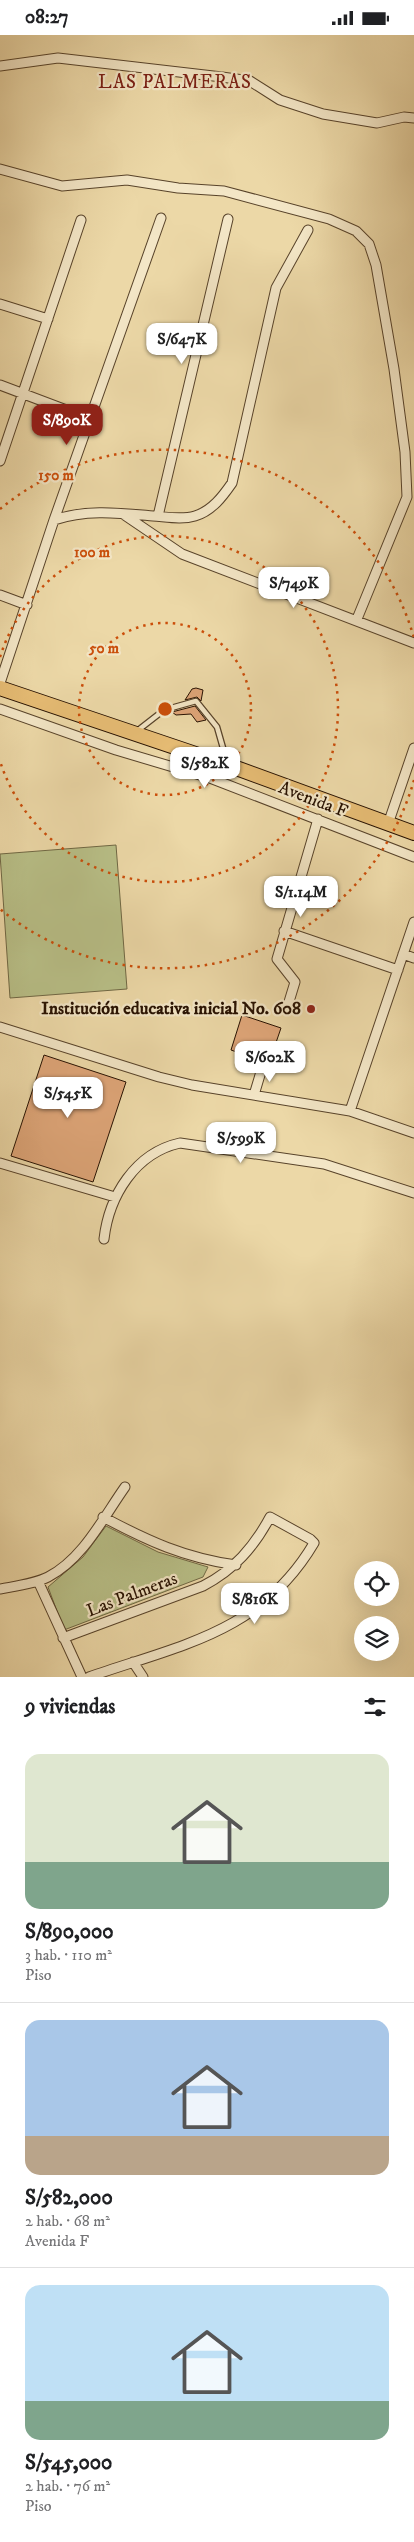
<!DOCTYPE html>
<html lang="es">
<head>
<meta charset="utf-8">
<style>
  :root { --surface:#fff; --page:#f2f2f2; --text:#202124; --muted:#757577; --line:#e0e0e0; --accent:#8f2418 }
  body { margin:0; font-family:"IM FELL DW Pica",serif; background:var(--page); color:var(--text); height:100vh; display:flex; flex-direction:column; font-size:19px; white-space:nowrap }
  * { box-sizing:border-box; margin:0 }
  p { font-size:16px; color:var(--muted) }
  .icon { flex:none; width:28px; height:28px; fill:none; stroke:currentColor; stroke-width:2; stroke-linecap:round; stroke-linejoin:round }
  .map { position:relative; height:1642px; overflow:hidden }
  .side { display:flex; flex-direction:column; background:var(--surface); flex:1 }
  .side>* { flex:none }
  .controls { position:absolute; left:354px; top:1526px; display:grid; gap:10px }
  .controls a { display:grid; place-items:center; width:45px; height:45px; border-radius:50%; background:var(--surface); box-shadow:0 5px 20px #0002; font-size:25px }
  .price { position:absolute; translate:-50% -42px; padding:0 11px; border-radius:10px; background:#fff; color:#222; font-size:16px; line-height:32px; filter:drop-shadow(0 1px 2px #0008) }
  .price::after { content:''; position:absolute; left:50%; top:30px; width:15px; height:11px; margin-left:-8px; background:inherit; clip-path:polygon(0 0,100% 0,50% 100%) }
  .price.active { background:var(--accent); color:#fff }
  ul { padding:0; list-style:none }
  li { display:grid; align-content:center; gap:10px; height:265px; padding:0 25px }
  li+li { border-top:1px solid var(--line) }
  li span { display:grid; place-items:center; height:155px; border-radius:15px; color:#555 }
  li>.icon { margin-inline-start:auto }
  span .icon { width:90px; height:90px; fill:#fffc; stroke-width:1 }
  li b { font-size:21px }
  h2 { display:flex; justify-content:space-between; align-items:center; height:60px; padding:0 25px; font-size:21px }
  .status { display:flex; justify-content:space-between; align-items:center; height:35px; padding:0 25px; background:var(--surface); direction:ltr }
  .status svg { height:14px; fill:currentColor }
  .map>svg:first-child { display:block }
</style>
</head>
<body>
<div class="status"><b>08:27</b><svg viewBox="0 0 49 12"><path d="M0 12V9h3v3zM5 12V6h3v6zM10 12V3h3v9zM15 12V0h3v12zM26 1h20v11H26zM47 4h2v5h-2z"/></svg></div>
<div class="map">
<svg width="414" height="1642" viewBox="0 0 414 1642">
  <rect width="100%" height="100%" fill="#ecd8a7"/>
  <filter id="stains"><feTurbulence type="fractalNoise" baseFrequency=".004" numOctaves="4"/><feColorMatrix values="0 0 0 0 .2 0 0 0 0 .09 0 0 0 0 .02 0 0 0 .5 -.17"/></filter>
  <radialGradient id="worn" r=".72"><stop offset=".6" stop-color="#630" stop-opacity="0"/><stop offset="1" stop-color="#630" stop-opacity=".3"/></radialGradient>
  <path fill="#b8bf87" stroke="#706844" d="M116,810L127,954L10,963L0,819Z
    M106,1491L158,1517L208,1532L203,1542L64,1595L48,1552L83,1522Z"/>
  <path fill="#dea578" stroke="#271101" d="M196,653L203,655L201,666L197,662L185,665L192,654Z
    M195,671L206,685L197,687L191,679L176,680L172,677Z
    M242,980L281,993L269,1028L265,1024L259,1025L231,1015Z
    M44,1020L126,1047L93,1147L11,1121Z"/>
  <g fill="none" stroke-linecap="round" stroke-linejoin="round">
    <defs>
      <path id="service" d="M137,696L164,675L196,666L217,692L227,727"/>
      <path id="minor" d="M0,31L58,23L222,42L250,46L280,65L323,79L377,88L404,82L414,83
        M0,134L62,151L127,145L178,153L224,156L329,184L356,196L369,209L376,230L394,334L405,417L407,462L357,584
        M0,269L48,284
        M0,350L90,384
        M0,426L81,185
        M123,479L182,519L414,608
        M158,481L228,184
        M54,485C87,474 119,478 153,481C167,482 182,485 195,481C212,476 223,461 232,448L276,253L308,195
        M0,560L27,570
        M0,648L54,485L161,183
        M0,674L116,715L210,743L414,822
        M388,789L414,713
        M284,896L398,935
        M403,919L414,923
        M288,970L295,947L277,924L318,784
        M0,992L159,1042L192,1050L350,1076L414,1098
        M254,1060L263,1030
        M350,1076L414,887
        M0,1128L115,1162
        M104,1204C109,1161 135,1118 180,1108L324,1129L414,1158
        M103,1482C148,1506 185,1523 236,1530
        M38,1546L82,1642
        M0,1554C16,1551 34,1549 48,1542C83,1524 103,1483 125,1452
        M63,1603L203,1551C234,1535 254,1512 270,1482L310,1504L314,1508C261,1598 180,1610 89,1642
        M133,1627L143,1642"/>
      <path id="primary" d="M0,653L228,730L414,798"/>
    </defs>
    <use href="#service" stroke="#58432a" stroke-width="7"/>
    <use href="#minor" stroke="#58432a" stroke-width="11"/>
    <use href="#primary" stroke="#271101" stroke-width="16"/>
    <use href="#service" stroke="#f3e6c6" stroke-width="4.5"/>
    <use href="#minor" stroke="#f3e6c6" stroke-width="9"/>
    <use href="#primary" stroke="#e6bc74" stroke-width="14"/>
  </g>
  <g fill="none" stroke="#cb4e0a" stroke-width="2.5" stroke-dasharray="2.5 5">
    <circle cx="165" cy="674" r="86"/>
    <path d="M0 622A173 173 0 1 1 0 726"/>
    <path d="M414 745A259 259 0 0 1 0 874M0 474A259 259 0 0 1 414 603"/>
  </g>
  <circle fill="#8f2418" stroke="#f3e6c6" stroke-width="2" cx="311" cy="974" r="5"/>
  <g text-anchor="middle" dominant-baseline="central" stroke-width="4.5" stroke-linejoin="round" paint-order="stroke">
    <g font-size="18" fill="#271101" stroke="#f3e6c6">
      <text transform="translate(313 765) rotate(21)">Avenida F</text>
      <text transform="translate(132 1560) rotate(-21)">Las Palmeras</text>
    </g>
    <g font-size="18" font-weight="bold" fill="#271101" stroke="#f3e6c6" text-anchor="end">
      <text x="301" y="974">Institución educativa inicial No. 608</text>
    </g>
    <g font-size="19" letter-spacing="1" fill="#7a1f14" stroke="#f3e6c6">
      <text x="175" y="47">LAS PALMERAS</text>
    </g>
  </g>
  <circle cx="165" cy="674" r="8" fill="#cb4e0a" stroke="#f3e6c6" stroke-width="2.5"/>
  <g font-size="15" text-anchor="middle" font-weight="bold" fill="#cb4e0a" stroke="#f3e6c6" stroke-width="4.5" stroke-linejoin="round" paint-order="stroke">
    <text x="56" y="445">150 m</text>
    <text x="92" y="522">100 m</text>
    <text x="104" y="618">50 m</text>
  </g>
  <rect width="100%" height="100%" filter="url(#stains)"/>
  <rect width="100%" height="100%" fill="url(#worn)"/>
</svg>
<div class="controls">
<a><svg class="icon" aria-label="locate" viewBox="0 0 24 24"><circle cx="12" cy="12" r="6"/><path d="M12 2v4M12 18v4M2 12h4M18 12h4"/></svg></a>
<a><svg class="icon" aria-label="layers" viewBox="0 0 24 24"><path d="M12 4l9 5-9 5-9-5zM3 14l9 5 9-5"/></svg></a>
</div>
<b class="price" style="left:182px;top:330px">S/647K</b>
<b class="price active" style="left:67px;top:411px">S/890K</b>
<b class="price" style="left:294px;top:574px">S/749K</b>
<b class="price" style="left:205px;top:754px">S/582K</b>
<b class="price" style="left:301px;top:883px">S/1.14M</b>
<b class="price" style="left:270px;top:1048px">S/602K</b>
<b class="price" style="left:68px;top:1084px">S/545K</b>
<b class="price" style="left:241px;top:1129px">S/599K</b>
<b class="price" style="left:255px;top:1590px">S/816K</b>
</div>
<section class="side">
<h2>9 viviendas<svg class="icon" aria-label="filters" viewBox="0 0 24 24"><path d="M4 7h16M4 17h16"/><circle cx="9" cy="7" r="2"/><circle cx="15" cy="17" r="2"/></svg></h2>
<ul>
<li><span style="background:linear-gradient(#dfe7d0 70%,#7fa58c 0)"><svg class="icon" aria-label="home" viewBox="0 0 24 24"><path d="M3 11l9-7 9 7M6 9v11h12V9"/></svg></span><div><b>S/890,000</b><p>3 hab. · 110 m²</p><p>Piso</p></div></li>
<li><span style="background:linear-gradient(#a9c7e8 75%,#b9a48a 0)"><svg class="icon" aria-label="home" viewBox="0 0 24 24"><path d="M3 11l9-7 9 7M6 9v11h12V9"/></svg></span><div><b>S/582,000</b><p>2 hab. · 68 m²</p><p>Avenida F</p></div></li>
<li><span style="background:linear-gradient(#bfe0f5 75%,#7fa58c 0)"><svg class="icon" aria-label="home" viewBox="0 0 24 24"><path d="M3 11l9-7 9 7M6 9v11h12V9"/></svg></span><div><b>S/545,000</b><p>2 hab. · 76 m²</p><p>Piso</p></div></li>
</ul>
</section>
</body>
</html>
